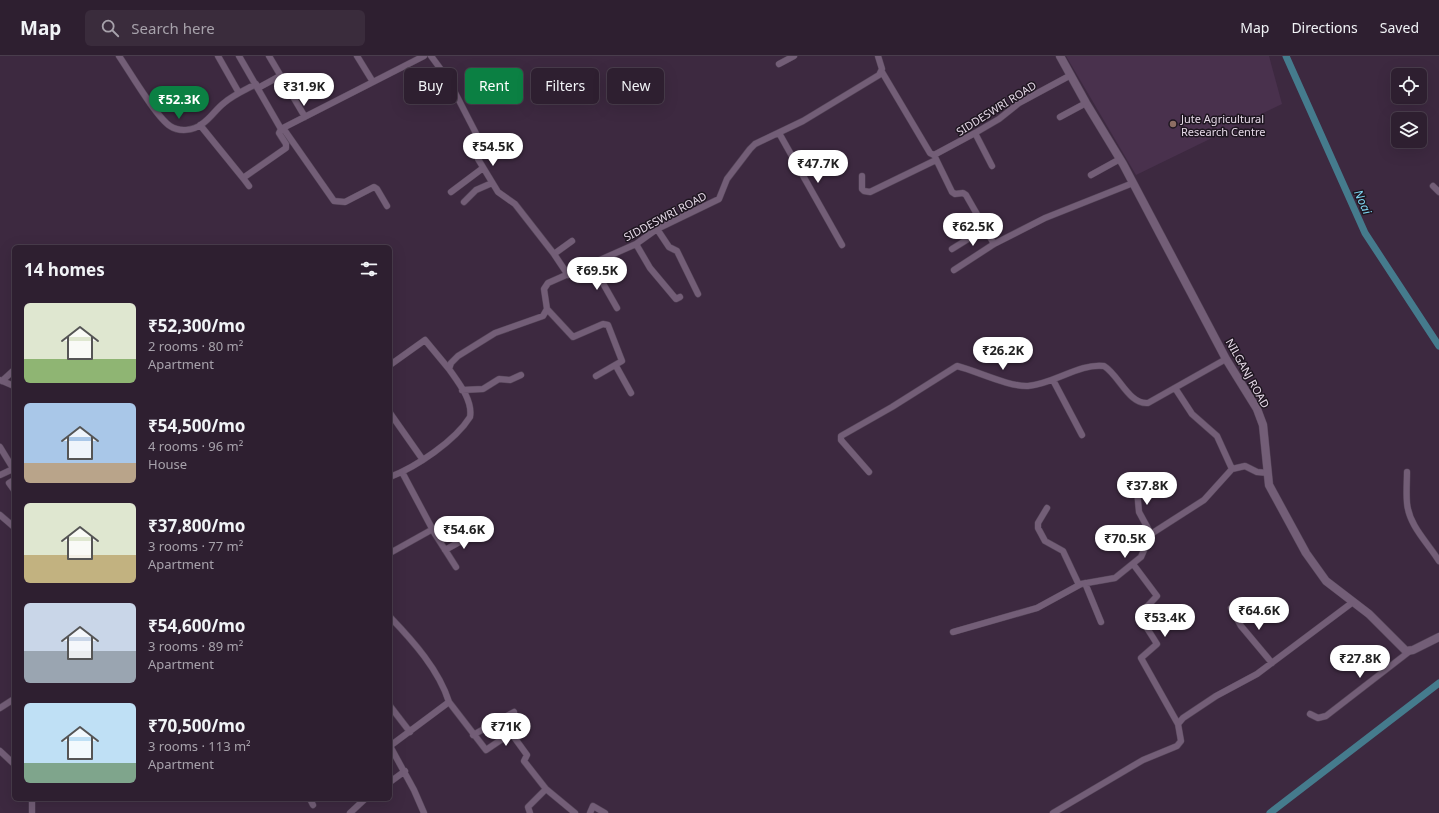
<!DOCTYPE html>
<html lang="en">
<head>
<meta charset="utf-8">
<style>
  :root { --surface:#2e1f30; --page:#3a2c3c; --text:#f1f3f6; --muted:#a7a2ab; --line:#493d4c; --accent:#0b8043 }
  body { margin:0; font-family:"Noto Sans",sans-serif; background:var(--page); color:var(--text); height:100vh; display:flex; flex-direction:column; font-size:15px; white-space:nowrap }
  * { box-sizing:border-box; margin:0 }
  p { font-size:13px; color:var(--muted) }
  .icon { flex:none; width:22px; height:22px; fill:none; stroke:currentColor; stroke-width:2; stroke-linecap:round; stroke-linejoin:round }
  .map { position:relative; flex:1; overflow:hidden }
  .details { position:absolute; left:12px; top:189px; width:380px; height:556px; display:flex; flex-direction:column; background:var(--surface); border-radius:6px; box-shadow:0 4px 16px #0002,0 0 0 1px var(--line) }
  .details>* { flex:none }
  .banner { position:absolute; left:404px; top:12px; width:380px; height:36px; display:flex; gap:8px }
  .tools { position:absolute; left:1391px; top:12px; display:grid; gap:8px }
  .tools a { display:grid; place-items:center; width:36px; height:36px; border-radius:6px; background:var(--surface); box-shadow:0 4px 16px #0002,0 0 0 1px var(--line); font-size:20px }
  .price { position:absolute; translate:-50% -34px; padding:0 9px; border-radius:14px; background:#fff; color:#222; font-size:13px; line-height:26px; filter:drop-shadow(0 1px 2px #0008) }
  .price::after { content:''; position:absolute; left:50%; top:24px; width:12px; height:9px; margin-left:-6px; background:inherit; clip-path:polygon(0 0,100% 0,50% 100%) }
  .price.current { background:var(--accent); color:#fff }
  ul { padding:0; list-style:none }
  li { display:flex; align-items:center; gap:12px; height:100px; padding:0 12px }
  li span { display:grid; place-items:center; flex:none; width:112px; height:80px; border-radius:6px; color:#555 }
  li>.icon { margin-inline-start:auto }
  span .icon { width:48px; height:48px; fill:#fffc; stroke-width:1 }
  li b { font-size:17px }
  h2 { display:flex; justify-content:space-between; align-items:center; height:48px; padding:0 12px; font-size:17px }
  .pill { padding:0 14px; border-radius:6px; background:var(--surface); box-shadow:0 4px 16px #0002,0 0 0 1px var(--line); font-size:14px; line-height:36px }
  .pill.current { background:var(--accent); color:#fff }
  header { display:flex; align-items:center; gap:24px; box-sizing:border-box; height:56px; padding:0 20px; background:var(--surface); border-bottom:1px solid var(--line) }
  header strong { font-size:19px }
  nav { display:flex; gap:22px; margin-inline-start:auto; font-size:14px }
  .search { width:280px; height:36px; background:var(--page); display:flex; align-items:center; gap:10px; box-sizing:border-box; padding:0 14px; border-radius:6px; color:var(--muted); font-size:15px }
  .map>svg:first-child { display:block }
</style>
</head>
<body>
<header>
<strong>Map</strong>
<div class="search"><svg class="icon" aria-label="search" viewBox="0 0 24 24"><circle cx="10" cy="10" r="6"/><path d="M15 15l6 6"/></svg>Search here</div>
<nav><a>Map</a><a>Directions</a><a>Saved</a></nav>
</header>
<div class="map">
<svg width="1439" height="757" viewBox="0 0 1439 757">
  <rect width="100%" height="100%" fill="#3d2940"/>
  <path fill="#49314d" d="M1066,0H1269L1282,48L1136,119Z"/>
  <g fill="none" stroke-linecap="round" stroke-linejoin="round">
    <path stroke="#457b8d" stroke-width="7" d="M1286,0L1365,177L1439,290
      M1270,757L1439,627"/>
    <defs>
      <path id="street" d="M119,0C130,16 156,61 170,70C179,76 193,75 202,68C211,62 216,53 224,47C233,39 245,34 256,28
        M218,0L239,37
        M239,0L281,73
        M269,0L305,61
        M357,0L373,26
        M431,0L448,23L483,91L478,103L498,136L515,148L554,198L568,219
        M779,8L794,0
        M882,16L930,97L934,99L975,77L999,63L1019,47L1071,19
        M258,32L280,20
        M1060,61L1086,47
        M200,69L243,122
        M283,72L334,145L345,146L374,131L377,133L387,150
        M779,77L842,189
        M975,77L992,110
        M934,99L952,136L955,138L963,137L966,139L994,188L1045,162L1133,127
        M1091,119L1120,103
        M862,120V133L864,135L870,136L936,104
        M249,130L243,122L286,92V88L279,77L281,73L424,0
        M1433,130L1439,136
        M451,136L483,112
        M464,146L476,134L492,127
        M657,173L669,191L677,195L698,238
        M636,188L650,212L676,243L680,241
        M952,193L984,173
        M554,198L572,185
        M592,208L617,252
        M954,214L994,188
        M547,253L573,281L603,268L608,269L622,305L596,320
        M390,309L425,284L449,313
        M616,310L631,337
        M0,324L14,330
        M1053,324L1082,379
        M2,325L14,314
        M1175,332L1192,358L1217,380L1232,413
        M462,334L483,333L499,323L510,324L521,319
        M390,357L423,404
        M0,391L14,414
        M402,416L435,478L456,511
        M869,416L841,384V380L892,351L957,310C977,315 1009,331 1028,330C1054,328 1079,307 1104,310C1119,319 1129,349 1148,347L1226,303
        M1407,416C1407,426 1406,437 1407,447C1409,470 1428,487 1439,505
        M0,419L13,413
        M390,421C416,411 455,385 470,361C473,344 458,326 449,313L451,307L458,300L495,277L543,260L547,253L544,233L548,227L636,188L657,173L719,143L727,123L750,93L755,88L803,65L879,19L882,13L878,0
        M1136,423L1139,456L1151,478
        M14,424L9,427L14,434
        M1047,452L1038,467V472L1045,485L1063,495L1079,529
        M0,459L14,471
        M445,494L474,478
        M390,497L433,473
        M1133,508L1157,540L1141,557L1140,561L1157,588L1141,602L1178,668
        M1085,527L1101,566
        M1231,552L1241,570L1272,607
        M390,561C413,585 439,614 449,646L390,690L414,734L424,757
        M953,576L1037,552L1081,528L1115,522L1141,501L1151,478L1204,444L1232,413L1245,410L1257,416L1268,417
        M449,646L486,694L511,677L527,699L524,705L546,733L528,751L530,757
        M390,650L410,676
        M0,652L14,643
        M1310,658L1318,662L1326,660L1410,595
        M473,679L514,656
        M0,695L14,708
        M390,726L405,715
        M546,733L575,757
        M310,743L313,749
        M32,757V743
        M350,757L365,743
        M590,757L593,750L605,757
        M1053,757L1143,704L1177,690L1181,685L1178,668L1183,662L1216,640L1257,618L1353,546"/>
      <path id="secondary" d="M1060,0L1086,47L1123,108L1226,303L1257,353L1263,369L1269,429L1306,497L1326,525L1369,558L1406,595L1413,594L1439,581"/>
    </defs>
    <use href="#street" stroke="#554558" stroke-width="7"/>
    <use href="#secondary" stroke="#554558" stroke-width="9"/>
    <use href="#street" stroke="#735e77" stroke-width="6"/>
    <use href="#secondary" stroke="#735e77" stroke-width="8"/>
  </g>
  <circle fill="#8d6e63" stroke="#1e1620" stroke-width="1.5" cx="1173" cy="68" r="4"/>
  <g text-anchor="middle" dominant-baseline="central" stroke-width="3" stroke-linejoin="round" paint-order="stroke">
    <g font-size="11" fill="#e5d8e7" stroke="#1e1620">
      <text transform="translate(996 52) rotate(-32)">SIDDESWRI ROAD</text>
      <text transform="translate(665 160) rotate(-28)">SIDDESWRI ROAD</text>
      <text transform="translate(1248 317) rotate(61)">NILGANJ ROAD</text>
    </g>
    <g font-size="11" fill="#e5d8e7" stroke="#1e1620" text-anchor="start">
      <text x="1181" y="62">Jute Agricultural<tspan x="1181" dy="13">Research Centre</tspan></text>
    </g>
    <g font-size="12" font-style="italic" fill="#7ed5f2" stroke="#1e1620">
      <text transform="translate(1363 146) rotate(66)">Noai</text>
    </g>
  </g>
</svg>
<div class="tools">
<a><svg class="icon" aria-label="locate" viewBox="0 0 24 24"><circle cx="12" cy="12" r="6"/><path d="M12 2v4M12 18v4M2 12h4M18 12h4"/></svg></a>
<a><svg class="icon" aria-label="layers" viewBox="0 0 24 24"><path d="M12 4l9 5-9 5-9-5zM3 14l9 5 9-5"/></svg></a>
</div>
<b class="price" style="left:304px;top:51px">₹31.9K</b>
<b class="price current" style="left:179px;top:64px">₹52.3K</b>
<b class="price" style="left:493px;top:111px">₹54.5K</b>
<b class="price" style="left:818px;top:128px">₹47.7K</b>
<b class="price" style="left:973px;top:191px">₹62.5K</b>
<b class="price" style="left:597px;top:235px">₹69.5K</b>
<b class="price" style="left:1003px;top:315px">₹26.2K</b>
<b class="price" style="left:1147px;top:450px">₹37.8K</b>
<b class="price" style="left:464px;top:494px">₹54.6K</b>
<b class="price" style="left:1125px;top:503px">₹70.5K</b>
<b class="price" style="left:1259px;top:575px">₹64.6K</b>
<b class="price" style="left:1165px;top:582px">₹53.4K</b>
<b class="price" style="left:1360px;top:623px">₹27.8K</b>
<b class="price" style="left:506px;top:691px">₹71K</b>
<div class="banner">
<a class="pill">Buy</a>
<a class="pill current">Rent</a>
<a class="pill">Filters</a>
<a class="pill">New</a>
</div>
<section class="details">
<h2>14 homes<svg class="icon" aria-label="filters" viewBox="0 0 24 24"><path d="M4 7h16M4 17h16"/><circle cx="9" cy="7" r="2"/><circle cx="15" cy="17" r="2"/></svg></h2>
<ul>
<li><span style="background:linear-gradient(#dfe7d0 70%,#8fb573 0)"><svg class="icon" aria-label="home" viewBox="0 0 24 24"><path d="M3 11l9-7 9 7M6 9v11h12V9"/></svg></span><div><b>₹52,300/mo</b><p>2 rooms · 80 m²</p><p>Apartment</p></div></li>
<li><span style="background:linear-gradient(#a9c7e8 75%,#b9a48a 0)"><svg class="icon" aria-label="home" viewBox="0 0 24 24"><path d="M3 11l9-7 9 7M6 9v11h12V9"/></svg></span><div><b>₹54,500/mo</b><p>4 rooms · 96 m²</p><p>House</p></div></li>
<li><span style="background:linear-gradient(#dfe7d0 65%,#c2b280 0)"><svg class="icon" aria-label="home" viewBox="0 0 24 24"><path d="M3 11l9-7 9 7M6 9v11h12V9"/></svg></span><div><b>₹37,800/mo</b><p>3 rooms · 77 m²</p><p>Apartment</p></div></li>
<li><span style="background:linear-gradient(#c9d6e8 60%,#9aa5b1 0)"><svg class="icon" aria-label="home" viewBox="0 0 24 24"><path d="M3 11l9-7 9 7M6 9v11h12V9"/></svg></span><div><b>₹54,600/mo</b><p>3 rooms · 89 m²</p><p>Apartment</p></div></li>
<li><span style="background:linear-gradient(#bfe0f5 75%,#7fa58c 0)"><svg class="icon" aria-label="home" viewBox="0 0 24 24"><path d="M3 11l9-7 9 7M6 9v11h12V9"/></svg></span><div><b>₹70,500/mo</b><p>3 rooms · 113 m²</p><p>Apartment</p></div></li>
</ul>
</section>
</div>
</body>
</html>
